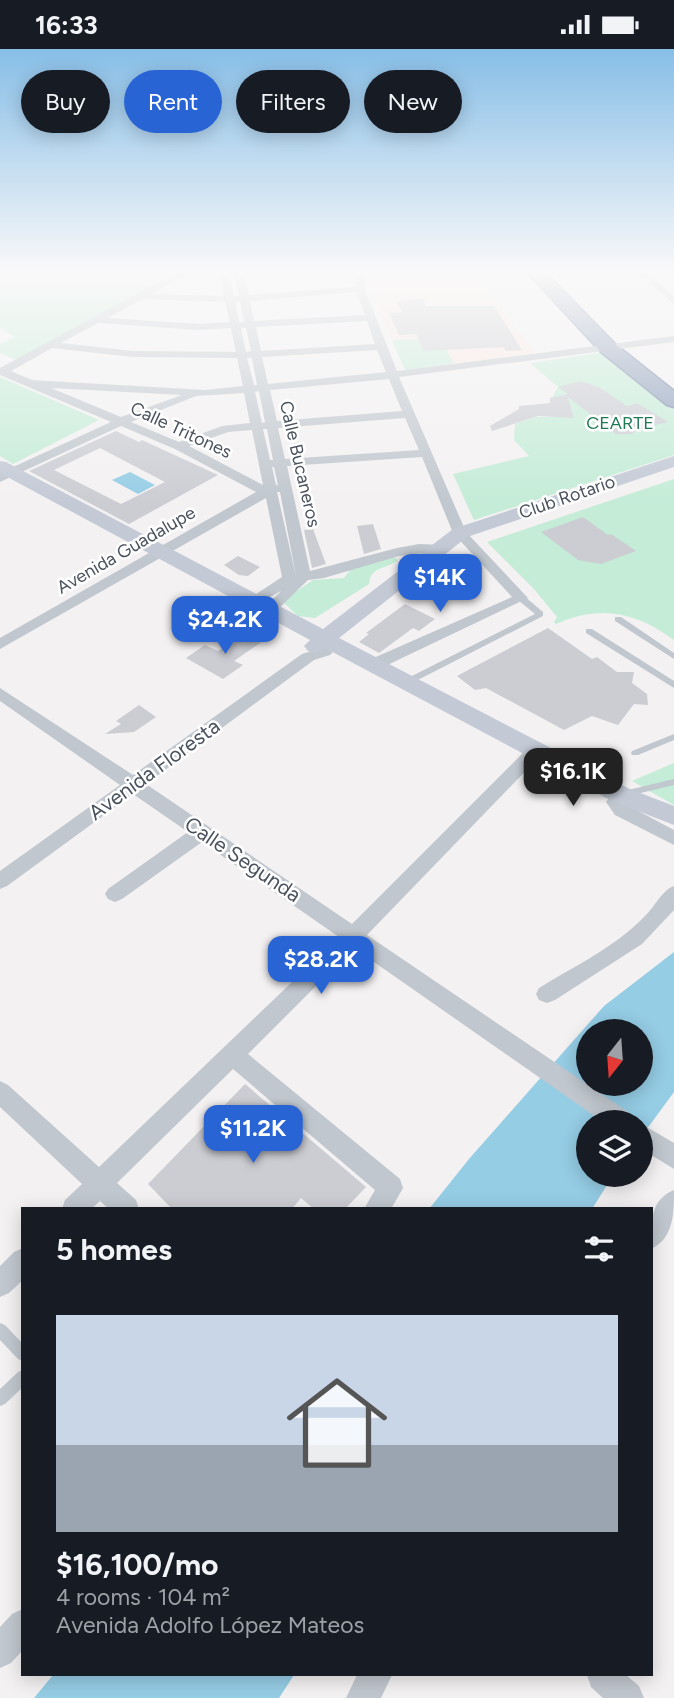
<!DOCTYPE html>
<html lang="en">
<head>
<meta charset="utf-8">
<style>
  :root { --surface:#171b24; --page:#242831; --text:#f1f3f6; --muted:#9ea1a6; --line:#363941; --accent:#2964d5 }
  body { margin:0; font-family:Figtree,sans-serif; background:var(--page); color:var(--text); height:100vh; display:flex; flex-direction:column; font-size:26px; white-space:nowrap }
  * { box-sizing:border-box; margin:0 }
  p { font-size:23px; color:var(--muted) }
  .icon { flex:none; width:38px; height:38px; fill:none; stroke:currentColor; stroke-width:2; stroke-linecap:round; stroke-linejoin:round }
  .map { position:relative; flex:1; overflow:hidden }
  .panel { position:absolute; left:21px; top:1158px; width:632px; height:469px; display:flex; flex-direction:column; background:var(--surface); border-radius:0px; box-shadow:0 4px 18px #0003 }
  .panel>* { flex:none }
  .banner { position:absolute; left:21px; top:21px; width:634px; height:63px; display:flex; gap:14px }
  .needle { width:46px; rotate:197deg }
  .buttons { position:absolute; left:576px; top:970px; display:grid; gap:14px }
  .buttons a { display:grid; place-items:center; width:77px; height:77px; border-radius:50%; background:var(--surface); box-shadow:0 4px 18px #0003; font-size:35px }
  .price { position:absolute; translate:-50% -60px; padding:0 16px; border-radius:14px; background:var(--accent); color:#fff; font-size:23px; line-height:46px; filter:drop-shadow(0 2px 4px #0008) }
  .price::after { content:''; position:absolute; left:50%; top:42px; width:21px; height:16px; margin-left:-10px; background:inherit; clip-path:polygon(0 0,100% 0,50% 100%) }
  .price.active { background:#222; color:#fff }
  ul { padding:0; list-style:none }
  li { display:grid; align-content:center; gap:14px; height:371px; padding:0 35px }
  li+li { border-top:2px solid var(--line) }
  li span { display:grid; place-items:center; height:217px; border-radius:0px; color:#555 }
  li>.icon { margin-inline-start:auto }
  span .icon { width:126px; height:126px; fill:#fffc; stroke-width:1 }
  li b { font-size:30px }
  h2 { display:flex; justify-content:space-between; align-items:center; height:84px; padding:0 35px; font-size:30px }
  .pill { padding:0 24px; border-radius:32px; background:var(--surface); box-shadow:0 4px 18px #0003; font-size:24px; line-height:63px }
  .pill.active { background:var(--accent); color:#fff }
  .status { display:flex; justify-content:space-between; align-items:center; height:49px; padding:0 35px; background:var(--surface); direction:ltr }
  .status svg { height:19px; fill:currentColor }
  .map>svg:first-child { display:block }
</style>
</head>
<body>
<div class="status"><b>16:33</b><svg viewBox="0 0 49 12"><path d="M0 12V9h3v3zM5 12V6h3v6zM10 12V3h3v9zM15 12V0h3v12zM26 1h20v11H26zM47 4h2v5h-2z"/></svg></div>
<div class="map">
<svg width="674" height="1649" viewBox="0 0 674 1649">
  <rect width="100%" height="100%" fill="#f3f1f1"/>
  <path fill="#f9e8e5" d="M477,230L535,304L405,321L368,235Z"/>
  <path fill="#c4ecd7" d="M0,224H177L19,312L0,304V295L15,288L0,279Z
    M418,290L424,301L446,300L454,314L405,321L392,291Z
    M606,303L674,360V406L474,471L453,425L529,407L514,391L515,375L535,368H574L569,353L550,352L558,338L530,314Z
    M0,328L99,371L13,415L0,407Z
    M674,430V591C637,563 599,555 556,575L554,573L557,568L534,540L487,493Z
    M393,507L398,511C386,521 371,516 369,535L315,569L298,567L282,552L313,531L344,529L351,520Z
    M674,714V756L632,732Z"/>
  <path fill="#95cde5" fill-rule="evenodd" d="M130,423L155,436L138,445L112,431Z
    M674,903V1043L641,1088L640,1073H588V1125H614L592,1160H429L469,1110L604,957ZM588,982H640V1034H588Z
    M53,1626H294L279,1649H34Z"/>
  <path fill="#cbcdd3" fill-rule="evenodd" d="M423,250L426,257H494L522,301L506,302L504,298L424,302L416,285L399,286L389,264L402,263L396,252Z
    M580,332L599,338L627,357L637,354L668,373L642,379L631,385H616L568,348L574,369L538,367L492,382L490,377L519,360V357L550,354V349L568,345L558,338Z
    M116,382L139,393L142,391L218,426L129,475L29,422ZM100,399L165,433L121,455L54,421Z
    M583,468L608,486L611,485L636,502L601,515L589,513L578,511L541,483Z
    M373,475L381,500L364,505L357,477Z
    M313,480L326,515L312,519L304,481Z
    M238,507L260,518L248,527L239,526L224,516Z
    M405,555L435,570L419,582L413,579L379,604L359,593L369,585L366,584Z
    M548,579L592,610L597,608L617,623H634L632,634L647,645L648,656L634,655L618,676L592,667L564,681L486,639L475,641L457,627Z
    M247,583L263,592L234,612L243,616L223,630L186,609L205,596L218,602Z
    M139,656L156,668L134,683L105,685L121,675L116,672Z
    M245,1035L366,1138L345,1160H314L301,1149L292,1160H172L148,1135Z"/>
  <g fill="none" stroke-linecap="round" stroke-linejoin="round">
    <defs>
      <path id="highway" d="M528,224H546L615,295L674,342V358L667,356L601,303Z"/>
    </defs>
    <use href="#highway" stroke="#788aa7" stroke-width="3"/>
    <path fill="#c0c7ce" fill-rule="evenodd" d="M518,547H524L543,563V567L410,635H404V631L535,565L518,551Z
      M615,568H621L674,604V610L615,572Z
      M586,580H592L674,632V639L586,584Z
      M674,685V691L638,706H632L631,704L632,702Z
      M674,730V736L624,748L620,745L624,742Z
      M0,1274L5,1276L23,1295V1312L18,1310L0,1291Z
      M23,1321V1338L5,1355L0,1357V1340L18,1323Z"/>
    <path fill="#c0c7ce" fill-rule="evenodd" d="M175,224H233L229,227L234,247H239L234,224H244L249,246L355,238L353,224H363L365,241L397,322L674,287V293L399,328L466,483L528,549L381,619H369L367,615L369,611L512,548L453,484L422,408L287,417L310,522L397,499L419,495L442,496V502L399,507L324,529L308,531L275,563H265L263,560L281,542L259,554H249L247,551L282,528L266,449L0,600V589L256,443L175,400L121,377L0,433V424L111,373L0,326V319ZM220,227L224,247L151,245L183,228ZM356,243L365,266L254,272L250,252ZM142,250L225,253L230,273L199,275L108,269ZM240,252L244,273H239L235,253ZM367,272L375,295L261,302L256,278ZM98,274L199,281L231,279L236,303L133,302L61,294ZM241,279H246L251,302L246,303ZM52,299L133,308L237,309L243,337L205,341L32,331L11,322ZM377,301L386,323L268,335L262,308ZM247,309H252L257,336H254ZM389,330L402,362L277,372L270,341ZM51,339L182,346L121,368ZM259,342L265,373L262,374L255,343ZM244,344L250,374L222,377L179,393L131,373L196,347ZM405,369L419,401L285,410L278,379ZM263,380H267L273,411H270ZM252,381L263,436L189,397L228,383ZM272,418H274L278,436H276ZM277,443H280L296,527Z
      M638,224H648L674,247V255Z
      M325,598L333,603L330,606L314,611L146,735L352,875L529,698H541L544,702L541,706L367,886L631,1065L635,1073H603L354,899L248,1005L400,1130L403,1139L391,1160H364L375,1141L233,1020L117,1134L136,1151L139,1160H109L100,1152L91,1160H62L65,1151L82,1135L0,1058V1032L8,1036L99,1118L339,888L202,793L122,850L115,853L108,850L105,845L108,840L188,783L133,745L7,837L0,840V822L120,736L0,652V639L133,726L302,605Z
      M621,740L627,741L630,746L625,753L627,756L674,781V796L615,766L606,753L615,741Z
      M674,837V861L642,895L555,951L547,954L539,951L536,945L539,939C575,917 615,898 644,868C654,859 662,841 674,837Z
      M640,1074L674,1094V1120L640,1099Z
      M674,1141C674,1164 674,1189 651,1200C651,1176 649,1151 674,1141Z
      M23,1199V1231L9,1244L0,1248V1217L14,1203Z
      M23,1560V1601L11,1614L0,1619V1578L12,1565Z
      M357,1626H392L381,1649H346Z
      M587,1626H626L639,1637L644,1649H603L591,1638Z"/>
    <path fill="#c3cad6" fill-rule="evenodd" d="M674,407V418L467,488L339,589L630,740L674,757V776L612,752L325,599L315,604L308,602L304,597L310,591L0,424V412L6,413L323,580L453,480Z"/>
    <use href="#highway" fill="#8d9fbb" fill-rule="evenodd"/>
  </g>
  <linearGradient id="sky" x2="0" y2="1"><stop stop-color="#87bee7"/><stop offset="0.49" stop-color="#faf9f9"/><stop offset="1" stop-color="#faf9f9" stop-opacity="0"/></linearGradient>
  <rect width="674" height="455" fill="url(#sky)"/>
  <g text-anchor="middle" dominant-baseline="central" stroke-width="5" stroke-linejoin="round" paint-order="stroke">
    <g font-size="18" fill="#207955" stroke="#fff">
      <text x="620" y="374">CEARTE</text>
    </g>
    <g font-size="18" fill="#4a525d" stroke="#fff">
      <text transform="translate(181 381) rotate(25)">Calle Tritones</text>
      <text transform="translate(300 415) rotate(77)">Calle Bucaneros</text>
      <text transform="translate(567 448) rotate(-19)">Club Rotario</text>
      <text transform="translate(126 501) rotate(-30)">Avenida Guadalupe</text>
    </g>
    <g font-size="21" fill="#4a525d" stroke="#fff">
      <text transform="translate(154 720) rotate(-36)">Avenida Floresta</text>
      <text transform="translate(243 810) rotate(34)">Calle Segunda</text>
    </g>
  </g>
</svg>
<div class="buttons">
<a><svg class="needle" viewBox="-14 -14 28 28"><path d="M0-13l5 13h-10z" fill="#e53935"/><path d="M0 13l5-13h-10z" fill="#9ea1a6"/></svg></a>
<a><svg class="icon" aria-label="layers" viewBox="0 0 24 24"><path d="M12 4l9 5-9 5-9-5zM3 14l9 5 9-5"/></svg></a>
</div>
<b class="price" style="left:440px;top:565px">$14K</b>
<b class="price" style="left:225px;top:607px">$24.2K</b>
<b class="price active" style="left:573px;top:759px">$16.1K</b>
<b class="price" style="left:321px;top:947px">$28.2K</b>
<b class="price" style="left:253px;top:1116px">$11.2K</b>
<div class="banner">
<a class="pill">Buy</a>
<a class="pill active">Rent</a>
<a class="pill">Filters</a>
<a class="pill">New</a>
</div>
<section class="panel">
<h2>5 homes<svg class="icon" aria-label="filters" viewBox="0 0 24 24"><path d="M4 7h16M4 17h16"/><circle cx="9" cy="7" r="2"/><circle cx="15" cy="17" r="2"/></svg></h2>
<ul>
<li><span style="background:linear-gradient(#c9d6e8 60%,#9aa5b1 0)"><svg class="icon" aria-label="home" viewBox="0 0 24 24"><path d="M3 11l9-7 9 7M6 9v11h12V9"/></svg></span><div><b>$16,100/mo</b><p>4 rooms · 104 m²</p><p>Avenida Adolfo López Mateos</p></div></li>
</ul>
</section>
</div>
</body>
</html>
